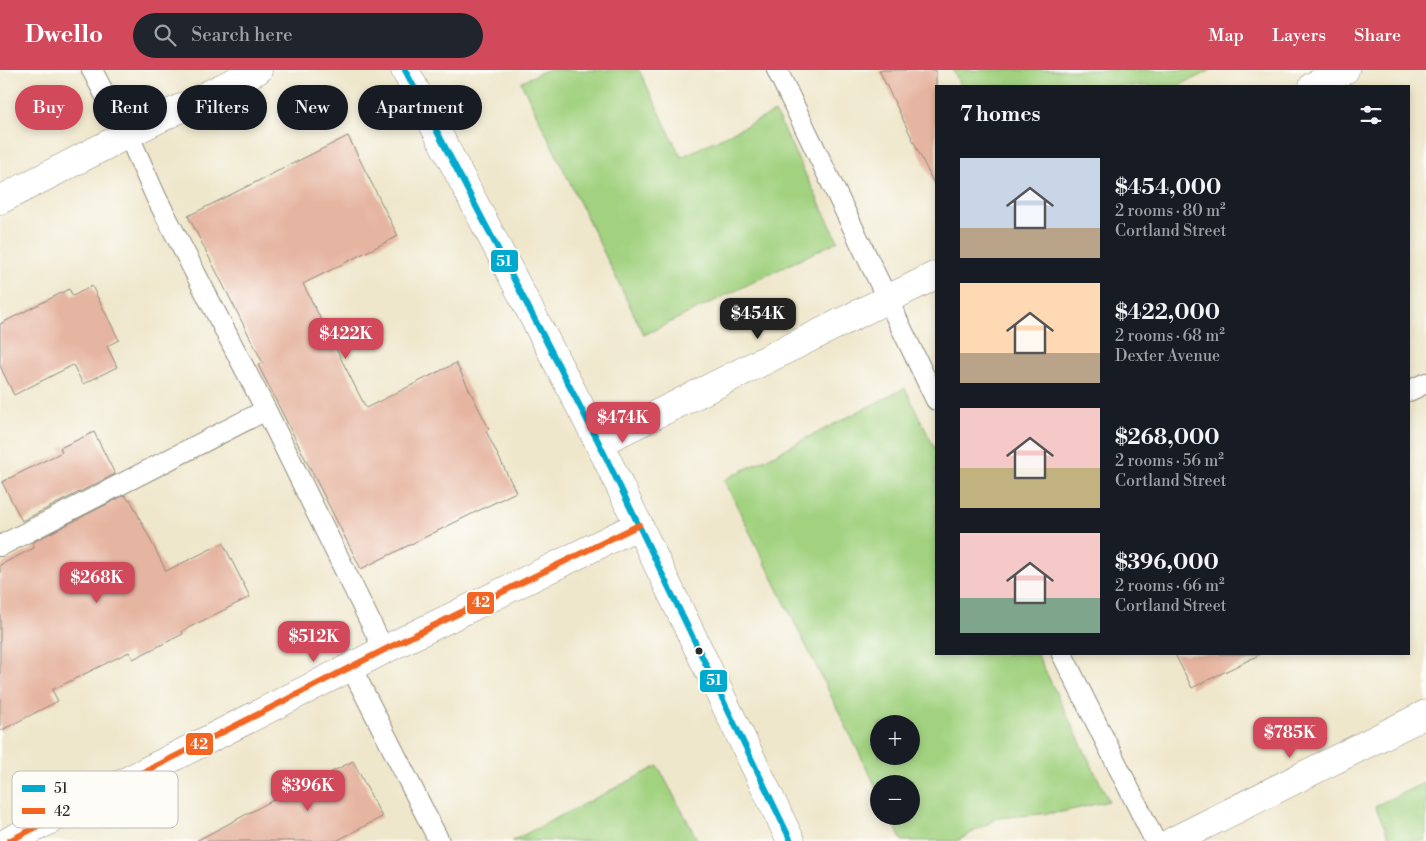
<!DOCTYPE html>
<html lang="en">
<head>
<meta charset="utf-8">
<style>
  :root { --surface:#171b24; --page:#20242c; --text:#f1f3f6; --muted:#9ea1a6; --accent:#d1495b }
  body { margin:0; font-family:"Libre Bodoni",serif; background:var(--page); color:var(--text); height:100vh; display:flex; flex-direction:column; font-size:19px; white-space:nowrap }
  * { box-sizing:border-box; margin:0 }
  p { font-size:16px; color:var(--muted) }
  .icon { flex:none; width:28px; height:28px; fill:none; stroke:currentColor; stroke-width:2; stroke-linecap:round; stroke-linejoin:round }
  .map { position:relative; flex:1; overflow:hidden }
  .details { position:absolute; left:935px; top:15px; width:475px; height:570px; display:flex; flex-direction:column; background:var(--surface); border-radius:0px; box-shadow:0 2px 8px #0003 }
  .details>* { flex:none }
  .banner { position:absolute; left:15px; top:15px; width:475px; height:45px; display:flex; gap:10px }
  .controls { position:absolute; left:870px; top:645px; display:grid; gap:10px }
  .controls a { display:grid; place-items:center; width:50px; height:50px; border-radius:50%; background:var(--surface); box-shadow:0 2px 8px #0003; font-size:25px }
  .price { position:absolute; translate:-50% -42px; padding:0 11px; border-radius:10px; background:var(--accent); color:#fff; font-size:16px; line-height:32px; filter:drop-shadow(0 1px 2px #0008) }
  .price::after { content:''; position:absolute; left:50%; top:30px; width:15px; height:11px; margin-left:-8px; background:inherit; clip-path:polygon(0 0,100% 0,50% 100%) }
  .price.on { background:#222; color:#fff }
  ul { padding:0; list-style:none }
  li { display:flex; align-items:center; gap:15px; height:125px; padding:0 25px }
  li span { display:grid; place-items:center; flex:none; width:140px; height:100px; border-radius:0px; color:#555 }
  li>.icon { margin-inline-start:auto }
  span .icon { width:60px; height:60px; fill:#fffc; stroke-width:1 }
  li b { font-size:21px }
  h2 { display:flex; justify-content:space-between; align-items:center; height:60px; padding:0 25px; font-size:21px }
  .pill { padding:0 18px; border-radius:22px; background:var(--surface); box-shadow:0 2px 8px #0003; font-size:18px; line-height:45px }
  .pill.on { background:var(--accent); color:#fff }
  header { display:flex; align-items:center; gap:30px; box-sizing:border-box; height:70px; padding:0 25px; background:var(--accent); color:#fff }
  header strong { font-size:24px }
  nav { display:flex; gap:28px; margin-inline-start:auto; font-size:18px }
  .search { width:350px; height:45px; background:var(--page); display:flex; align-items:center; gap:12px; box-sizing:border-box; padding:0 18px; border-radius:28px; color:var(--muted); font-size:19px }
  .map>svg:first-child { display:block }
</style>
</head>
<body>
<header>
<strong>Dwello</strong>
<div class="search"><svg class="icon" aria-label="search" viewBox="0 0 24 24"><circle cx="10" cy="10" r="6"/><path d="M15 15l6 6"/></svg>Search here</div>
<nav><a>Map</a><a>Layers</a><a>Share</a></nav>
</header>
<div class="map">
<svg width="1426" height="771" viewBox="0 0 1426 771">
  <rect width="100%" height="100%" fill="#fdfcf7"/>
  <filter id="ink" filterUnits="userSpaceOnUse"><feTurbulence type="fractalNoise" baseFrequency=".02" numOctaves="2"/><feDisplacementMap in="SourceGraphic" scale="10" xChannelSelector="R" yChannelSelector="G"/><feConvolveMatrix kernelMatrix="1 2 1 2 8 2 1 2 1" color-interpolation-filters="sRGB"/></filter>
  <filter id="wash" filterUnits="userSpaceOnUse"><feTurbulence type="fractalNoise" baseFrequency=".0096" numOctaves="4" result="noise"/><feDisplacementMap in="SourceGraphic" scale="20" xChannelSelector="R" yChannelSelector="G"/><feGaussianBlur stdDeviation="1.12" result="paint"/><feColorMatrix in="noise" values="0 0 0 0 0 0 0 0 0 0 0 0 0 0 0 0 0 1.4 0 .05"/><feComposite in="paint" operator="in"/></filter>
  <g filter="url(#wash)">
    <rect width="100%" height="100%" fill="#efe7cc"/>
    <path fill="#a2d280" stroke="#667e56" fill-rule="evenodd" d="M546,0H639L681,87L775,42L838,171L644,265L521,12Z
      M953,0H1211L1178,16H961Z
      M905,318L936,381V584H1037L1109,731L1062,742L998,748L957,771H902L890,746H911V714H879V723L724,410ZM879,654H911V686H879Z
      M658,696L698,771H512Z
      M1426,712V771H1391L1375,736Z"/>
    <g id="blocks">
      <path fill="#e6b5a1" d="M879,0H936V118Z
        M348,66L398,166L303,214L366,338L456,293L489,359L486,361L516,422L361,499L258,295L263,293L188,146Z
        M92,216L119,270L107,276L117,297L83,314L73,295L14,325L0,296V254L69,219L73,226Z
        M94,362L115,404L22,451L2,412L62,382L60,378Z
        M125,425L128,430L130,429L166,501L223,473L250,527L182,561L183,564L133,589L129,582L52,620L58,631L0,661V495L34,478L33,472Z
        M1175,584H1261L1192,618Z
        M353,691L382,747L336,771H196L296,718L297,720Z"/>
    </g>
  </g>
  <g filter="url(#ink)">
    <use href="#blocks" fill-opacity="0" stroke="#8d897c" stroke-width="1"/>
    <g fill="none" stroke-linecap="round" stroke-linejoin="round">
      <defs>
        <path id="service" d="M92,0L105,25L128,64L156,127L266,340L384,580
          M777,0L936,330
          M1409,321L1426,313
          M0,476L266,340
          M1062,584L1155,771
          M351,597L439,771"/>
        <path id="minor" d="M1313,16L1345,0
          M0,130L128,64L258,0
          M599,373L936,205
          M9,771L384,580L639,455
          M1173,771L1426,644"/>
        <path id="tertiary" d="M405,0L599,373L791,771"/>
      </defs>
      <use href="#service" stroke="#8d897c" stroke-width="22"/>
      <use href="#minor" stroke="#8d897c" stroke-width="29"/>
      <use href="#tertiary" stroke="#8d897c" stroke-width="29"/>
      <use href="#service" stroke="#fff" stroke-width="20"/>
      <use href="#minor" stroke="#fff" stroke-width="28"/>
      <use href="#tertiary" stroke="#fff" stroke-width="28"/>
      <defs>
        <path id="bus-1" d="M405,0L599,373L791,771"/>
        <path id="bus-2" d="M9,771L384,580L639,455"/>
      </defs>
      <use href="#bus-1" stroke="#fdfcf7" stroke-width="10"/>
      <use href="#bus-2" stroke="#fdfcf7" stroke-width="10"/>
      <use href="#bus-1" stroke="#00a9ce" stroke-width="6"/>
      <use href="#bus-2" stroke="#f26522" stroke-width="6"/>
    </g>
  </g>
  <circle fill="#2b2b2b" stroke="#fdfcf7" stroke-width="2" cx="699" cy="581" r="4.5"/>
  <rect x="12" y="701" width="166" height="57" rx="8" fill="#fdfcf7" stroke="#bebdba" stroke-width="1"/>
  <rect x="22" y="715" width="23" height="7" fill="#00a9ce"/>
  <rect x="22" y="738" width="23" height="6" fill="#f26522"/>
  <g font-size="14" fill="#2b2b2b">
    <text x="54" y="723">51</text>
    <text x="54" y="746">42</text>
  </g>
  <g stroke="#fdfcf7" stroke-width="2">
    <rect x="490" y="179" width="29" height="24" rx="5" fill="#00a9ce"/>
    <rect x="466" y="521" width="29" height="24" rx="5" fill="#f26522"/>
    <rect x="699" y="599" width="29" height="24" rx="5" fill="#00a9ce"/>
    <rect x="185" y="662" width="29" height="24" rx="5" fill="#f26522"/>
  </g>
  <g font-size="14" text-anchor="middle" font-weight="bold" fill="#fff">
    <text x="504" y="196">51</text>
    <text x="481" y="537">42</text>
    <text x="714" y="615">51</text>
    <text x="199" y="679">42</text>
  </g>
</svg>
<div class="controls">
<a>+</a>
<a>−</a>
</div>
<b class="price on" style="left:758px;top:270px">$454K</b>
<b class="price" style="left:346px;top:290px">$422K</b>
<b class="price" style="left:623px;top:374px">$474K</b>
<b class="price" style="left:97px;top:534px">$268K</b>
<b class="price" style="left:314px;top:593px">$512K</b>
<b class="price" style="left:1290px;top:689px">$785K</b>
<b class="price" style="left:308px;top:742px">$396K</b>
<div class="banner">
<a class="pill on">Buy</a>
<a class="pill">Rent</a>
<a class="pill">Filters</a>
<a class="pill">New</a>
<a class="pill">Apartment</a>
</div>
<section class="details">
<h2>7 homes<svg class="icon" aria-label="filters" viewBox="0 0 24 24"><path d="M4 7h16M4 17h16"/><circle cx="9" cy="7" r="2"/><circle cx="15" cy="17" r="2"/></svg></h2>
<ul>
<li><span style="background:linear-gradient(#c9d6e8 70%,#b9a48a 0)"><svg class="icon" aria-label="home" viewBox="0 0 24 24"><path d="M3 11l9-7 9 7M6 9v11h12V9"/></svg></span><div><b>$454,000</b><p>2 rooms · 80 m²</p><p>Cortland Street</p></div></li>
<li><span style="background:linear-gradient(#ffd9b3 70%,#b9a48a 0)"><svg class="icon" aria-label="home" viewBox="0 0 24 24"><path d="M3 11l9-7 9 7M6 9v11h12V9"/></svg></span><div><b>$422,000</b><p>2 rooms · 68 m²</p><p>Dexter Avenue</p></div></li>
<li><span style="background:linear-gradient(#f6c9c9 60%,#c2b280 0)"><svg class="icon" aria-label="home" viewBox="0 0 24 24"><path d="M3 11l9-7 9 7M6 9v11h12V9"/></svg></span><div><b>$268,000</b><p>2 rooms · 56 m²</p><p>Cortland Street</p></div></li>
<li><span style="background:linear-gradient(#f6c9c9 65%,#7fa58c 0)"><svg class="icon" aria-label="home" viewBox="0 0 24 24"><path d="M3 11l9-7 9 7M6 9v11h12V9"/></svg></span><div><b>$396,000</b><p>2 rooms · 66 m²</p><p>Cortland Street</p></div></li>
</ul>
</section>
</div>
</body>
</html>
